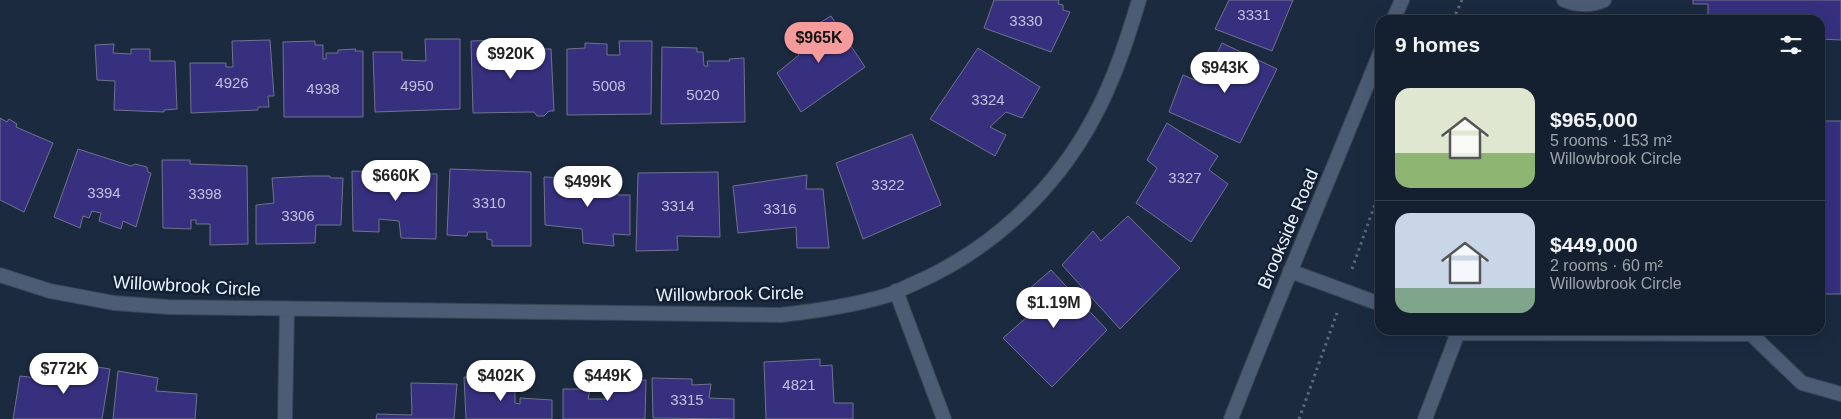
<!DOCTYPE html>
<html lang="en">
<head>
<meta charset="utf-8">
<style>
  :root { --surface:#14202f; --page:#212d3b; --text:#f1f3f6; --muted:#9da3aa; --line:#333e4b; --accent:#f59b9c }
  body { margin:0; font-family:Arial,sans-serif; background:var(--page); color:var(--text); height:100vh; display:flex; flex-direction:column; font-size:19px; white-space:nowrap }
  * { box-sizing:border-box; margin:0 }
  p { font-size:16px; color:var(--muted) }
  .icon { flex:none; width:28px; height:28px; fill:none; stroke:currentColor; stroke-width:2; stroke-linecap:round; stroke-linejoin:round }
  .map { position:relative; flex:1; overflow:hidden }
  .details { position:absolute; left:1375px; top:15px; width:450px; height:320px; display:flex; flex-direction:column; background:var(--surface); border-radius:15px; box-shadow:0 5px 20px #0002,0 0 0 1px var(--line) }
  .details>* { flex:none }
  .price { position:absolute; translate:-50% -42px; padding:0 11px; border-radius:18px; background:#fff; color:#222; font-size:16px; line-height:32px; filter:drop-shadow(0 1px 2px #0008) }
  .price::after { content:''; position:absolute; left:50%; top:30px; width:15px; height:11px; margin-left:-8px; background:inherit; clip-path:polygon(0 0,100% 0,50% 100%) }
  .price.selected { background:var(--accent); color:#111 }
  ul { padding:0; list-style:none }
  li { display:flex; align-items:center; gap:15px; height:125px; padding:0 20px }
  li+li { border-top:1px solid var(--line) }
  li span { display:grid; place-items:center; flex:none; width:140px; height:100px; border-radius:15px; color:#555 }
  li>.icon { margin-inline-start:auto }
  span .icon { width:60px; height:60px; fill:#fffc; stroke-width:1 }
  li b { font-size:21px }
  h2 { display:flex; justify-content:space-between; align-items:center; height:60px; padding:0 20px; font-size:21px }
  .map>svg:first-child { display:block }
</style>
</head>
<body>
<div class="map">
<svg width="1841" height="419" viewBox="0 0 1841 419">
  <rect width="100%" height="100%" fill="#1b2a3f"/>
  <path fill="#37307f" stroke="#70728e" d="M994,0H1059L1058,4L1063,5V10L1070,12L1051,52L984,28Z
    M1229,0H1293L1272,51L1215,29Z
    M1693,0H1841V40L1820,39V20H1708V4H1693Z
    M831,16L865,67L801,112L777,73L799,55L789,41Z
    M425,39H460V109L375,112L373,52H402V60L426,61Z
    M270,40L274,96H268L269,107H258V110L191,113L190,63H226V67H233L232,41Z
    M505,40L506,44H512V57H520V53H537V49H551L554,111H549L544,116H537L534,112L473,113L471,41Z
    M315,41V45H323V59H326V53H338V50L356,49L355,51H363V117H284L283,42Z
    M619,41H652L651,114L567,115V49L585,48V43L607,44V55H620Z
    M1222,43L1277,69L1240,143L1169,112L1183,75L1202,83Z
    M114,44L113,53L131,54V49H150V61H175L177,109L164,110V112L114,110L115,81L97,80L95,45Z
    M662,47L697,48V52H703L704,66H708L707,61H730L729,59L744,58L745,122L661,124Z
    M978,48L1040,87L1022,118L1006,112L990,127L1006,135L995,156L930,119Z
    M0,118L7,122L9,119L17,124L16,127L53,143L24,212L0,200Z
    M1820,121H1841V294H1820Z
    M1167,123L1218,156L1209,170L1228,184L1191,242L1136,203L1157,168L1147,160Z
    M912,134L941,205L863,239L836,163Z
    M78,149L131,166L135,164L147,167L148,172L151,173L136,227L123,221L121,229L99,221L101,213L92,211L89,218L83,216L80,228L54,217Z
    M162,160H190V164L247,166L248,244L210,245V224H196V220H191V229L163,228Z
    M450,169L531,172V246H492V240L487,239V232H468L467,236L447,235Z
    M352,171L437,174L436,239L401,238L399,221L379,219V232L353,231Z
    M718,172L720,237L677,236L678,250L636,251L638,173Z
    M807,175L806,189H823L829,248H797L796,227L738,233L733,186Z
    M310,176H330V178H343L341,225H316L315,243L256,244V205L274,203L272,178Z
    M544,177L617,180L618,195H630V235L613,234L614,246L583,243L582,229L545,225Z
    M1128,216L1180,268L1120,329L1062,265L1093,231L1101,241Z
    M1051,270L1107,330L1052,387L1003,338L1035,310L1021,296Z
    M820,359V366L832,365L834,403H853V419H766L764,362Z
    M65,362L110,369L102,419H13L20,376L63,381Z
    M118,371L158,378L156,391L197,394L195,419H113Z
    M464,377H493V386L515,385V403L520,404V398L552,400V419H466Z
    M652,378L692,379V385L711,384L709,398L734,399V419L653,418Z
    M610,380H646L645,419H563V389H590L588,399H610Z
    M411,383L457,384L454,419H376L377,414L412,415Z"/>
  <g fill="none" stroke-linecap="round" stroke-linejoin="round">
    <defs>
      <path id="service" d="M1564,0C1577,5 1592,6 1604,0
        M1290,271L1380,304
        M1451,330L1458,333L1751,334L1802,383L1841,394
        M1425,419L1459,330"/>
      <path id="minor" d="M0,275L50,291L114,303L168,307L781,315C816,311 851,306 885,296C895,293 904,288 913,284C990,251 1055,191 1094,117C1114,80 1127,40 1139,0
        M896,291L944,419
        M285,419L287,309"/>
      <path id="tertiary" d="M1393,20L1402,0
        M1231,419C1279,296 1331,175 1380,53"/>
    </defs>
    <use href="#service" stroke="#384455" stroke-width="16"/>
    <use href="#minor" stroke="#384455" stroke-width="16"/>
    <use href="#tertiary" stroke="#384455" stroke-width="16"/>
    <path stroke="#5b687a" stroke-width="3" stroke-dasharray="2.5 4" stroke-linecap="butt" d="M1453,20L1462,0
      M1352,269L1380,190
      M1299,419L1337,313"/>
    <use href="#service" stroke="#4b5c74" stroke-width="14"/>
    <use href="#minor" stroke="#4b5c74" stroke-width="14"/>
    <use href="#tertiary" stroke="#4b5c74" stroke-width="14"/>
  </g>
  <g text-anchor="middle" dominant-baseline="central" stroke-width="5" stroke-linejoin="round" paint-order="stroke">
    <g font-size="15" fill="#bec2de">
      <text x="1254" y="14">3331</text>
      <text x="1026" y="20">3330</text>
      <text x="232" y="82">4926</text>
      <text x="417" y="85">4950</text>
      <text x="609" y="85">5008</text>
      <text x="323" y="88">4938</text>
      <text x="703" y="94">5020</text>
      <text x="988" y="99">3324</text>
      <text x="1185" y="177">3327</text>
      <text x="888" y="184">3322</text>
      <text x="104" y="192">3394</text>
      <text x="205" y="193">3398</text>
      <text x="489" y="202">3310</text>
      <text x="678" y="205">3314</text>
      <text x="780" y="208">3316</text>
      <text x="298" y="215">3306</text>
      <text x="799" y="384">4821</text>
      <text x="687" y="399">3315</text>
    </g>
    <g font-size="18" fill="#ebf3fe" stroke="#122034">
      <text transform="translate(1288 229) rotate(-67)">Brookside Road</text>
      <text transform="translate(187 286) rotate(3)">Willowbrook Circle</text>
      <text transform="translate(730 294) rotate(-1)">Willowbrook Circle</text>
    </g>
  </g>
</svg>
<b class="price selected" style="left:819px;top:64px">$965K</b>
<b class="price" style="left:511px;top:80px">$920K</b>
<b class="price" style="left:1225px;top:94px">$943K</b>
<b class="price" style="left:396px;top:202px">$660K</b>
<b class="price" style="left:588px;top:208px">$499K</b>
<b class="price" style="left:1054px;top:329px">$1.19M</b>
<b class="price" style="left:64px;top:395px">$772K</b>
<b class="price" style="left:501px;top:402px">$402K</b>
<b class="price" style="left:608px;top:402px">$449K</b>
<section class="details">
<h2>9 homes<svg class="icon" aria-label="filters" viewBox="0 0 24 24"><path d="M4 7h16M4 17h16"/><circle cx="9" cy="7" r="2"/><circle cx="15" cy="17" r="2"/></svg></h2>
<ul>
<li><span style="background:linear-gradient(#dfe7d0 65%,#8fb573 0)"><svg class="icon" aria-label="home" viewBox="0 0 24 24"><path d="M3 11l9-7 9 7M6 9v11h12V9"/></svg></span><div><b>$965,000</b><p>5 rooms · 153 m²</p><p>Willowbrook Circle</p></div></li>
<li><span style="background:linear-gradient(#c9d6e8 75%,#7fa58c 0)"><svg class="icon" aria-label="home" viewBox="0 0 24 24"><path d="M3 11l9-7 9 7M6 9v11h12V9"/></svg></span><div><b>$449,000</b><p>2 rooms · 60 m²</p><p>Willowbrook Circle</p></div></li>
</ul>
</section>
</div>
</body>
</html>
